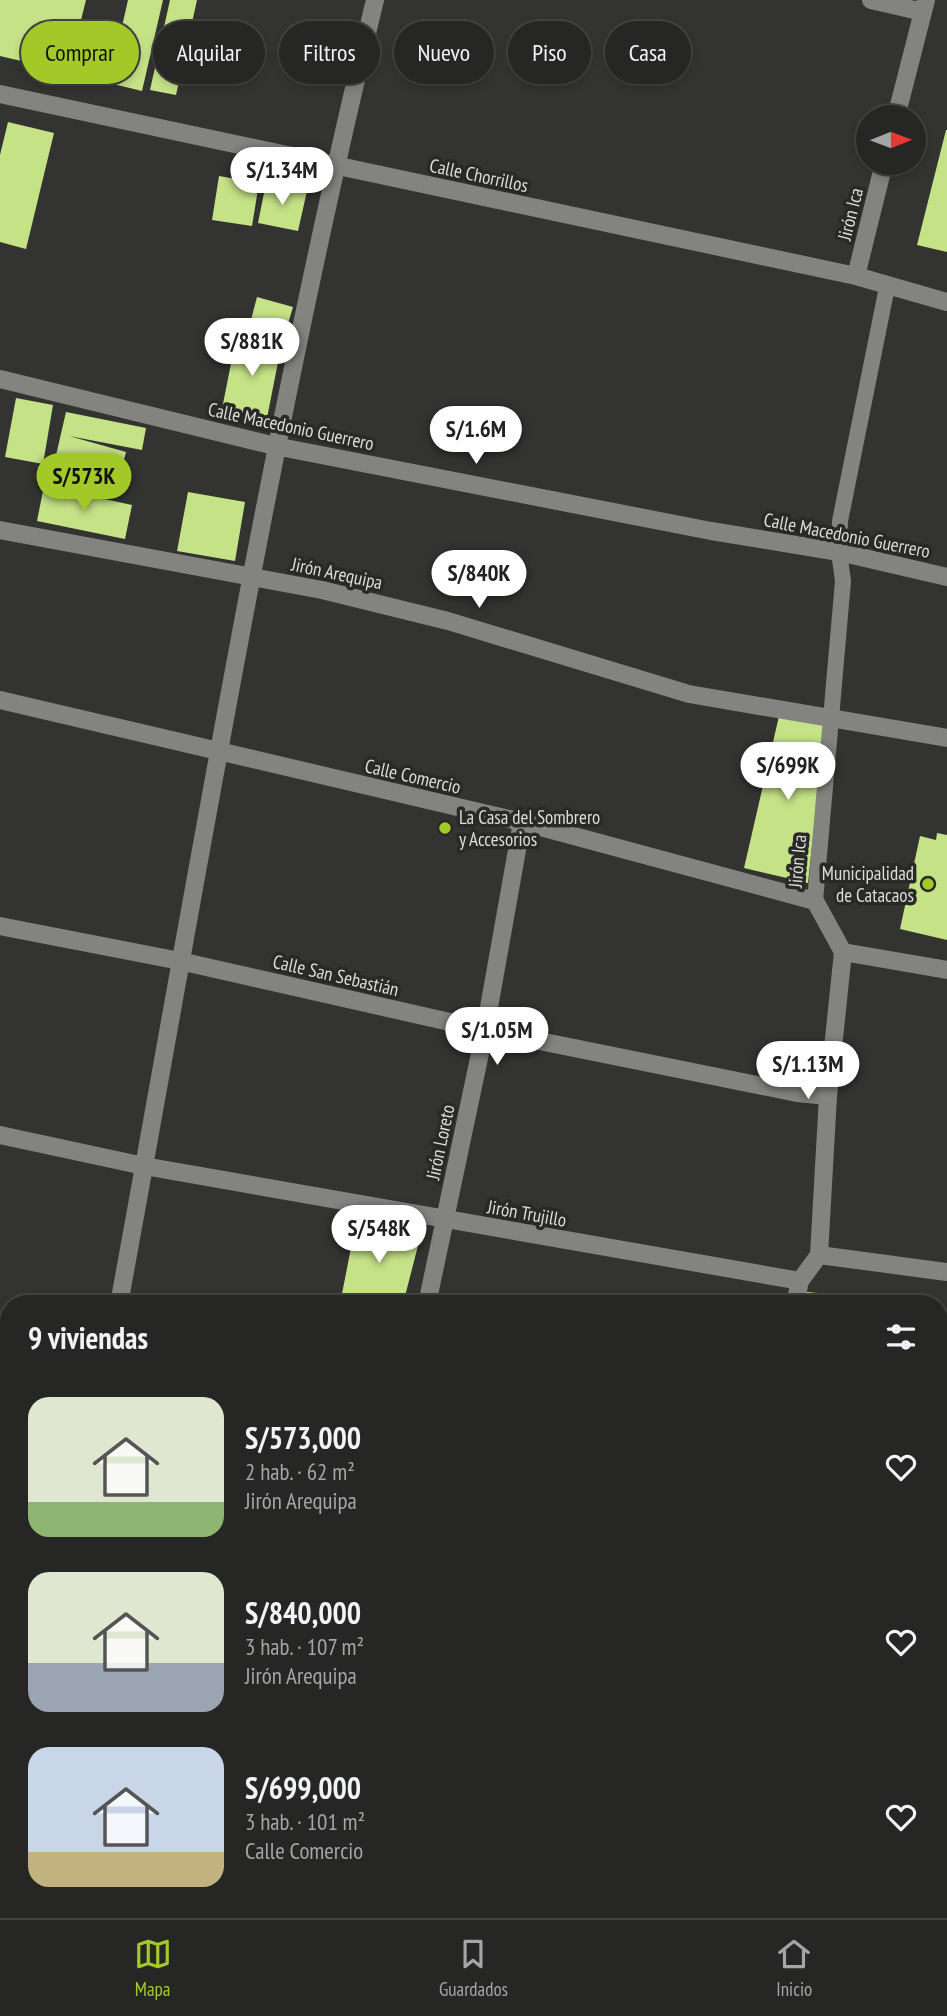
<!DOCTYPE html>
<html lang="es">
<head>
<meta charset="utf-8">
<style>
  :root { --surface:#262725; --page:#323332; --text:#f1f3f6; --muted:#a4a5a7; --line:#424442; --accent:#a2c928 }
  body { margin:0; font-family:"PT Sans Narrow",sans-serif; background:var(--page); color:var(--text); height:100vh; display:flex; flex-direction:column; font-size:26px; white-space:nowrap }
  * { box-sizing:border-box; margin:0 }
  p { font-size:23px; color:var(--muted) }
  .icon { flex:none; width:38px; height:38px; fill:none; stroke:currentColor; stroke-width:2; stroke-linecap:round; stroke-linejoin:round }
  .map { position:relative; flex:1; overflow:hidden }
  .side { position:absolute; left:0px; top:1295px; width:948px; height:623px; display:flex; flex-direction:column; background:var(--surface); border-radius:28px 28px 0 0; box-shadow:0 4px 10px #0003,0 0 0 2px var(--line) }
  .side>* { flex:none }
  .banner { position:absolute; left:21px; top:21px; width:906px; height:63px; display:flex; gap:14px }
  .needle { width:46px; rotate:89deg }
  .fabs { position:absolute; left:856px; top:105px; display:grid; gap:14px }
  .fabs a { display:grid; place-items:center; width:70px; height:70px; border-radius:50%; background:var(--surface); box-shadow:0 4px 10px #0003,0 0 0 2px var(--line); font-size:35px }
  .price { position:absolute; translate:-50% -60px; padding:0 16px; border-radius:24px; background:#fff; color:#222; font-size:23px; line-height:46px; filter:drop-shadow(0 2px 4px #0008) }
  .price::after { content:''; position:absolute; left:50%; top:42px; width:21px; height:16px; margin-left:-10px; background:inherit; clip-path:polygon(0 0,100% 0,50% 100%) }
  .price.selected { background:var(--accent); color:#111 }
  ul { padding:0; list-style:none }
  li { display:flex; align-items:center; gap:21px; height:175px; padding:0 28px }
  li span { display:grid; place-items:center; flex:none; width:196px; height:140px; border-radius:21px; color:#555 }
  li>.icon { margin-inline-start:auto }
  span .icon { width:84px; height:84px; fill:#fffc; stroke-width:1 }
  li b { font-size:30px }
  h2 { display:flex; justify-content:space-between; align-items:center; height:84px; padding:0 28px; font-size:30px }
  .chip { padding:0 24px; border-radius:32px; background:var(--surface); box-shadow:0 4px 10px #0003,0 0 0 2px var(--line); font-size:24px; line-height:63px }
  .chip.selected { background:var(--accent); color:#111 }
  .tab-bar { display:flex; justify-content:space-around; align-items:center; height:98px; border-top:2px solid var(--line); background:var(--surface); font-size:19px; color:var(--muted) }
  .tab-bar a { display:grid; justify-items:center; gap:4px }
  .tab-bar .selected { color:var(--accent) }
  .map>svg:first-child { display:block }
</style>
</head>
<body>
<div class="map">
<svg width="947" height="1918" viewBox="0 0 947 1918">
  <rect width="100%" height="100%" fill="#333431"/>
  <path fill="#c5e287" d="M0,0H86L68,72L0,56Z
    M128,0H163L142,91L109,83Z
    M170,0H197L176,95L150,90Z
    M8,122L54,133L26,249L0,242V155Z
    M946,130H947V252L917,245Z
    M219,176L259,183L252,226L212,220Z
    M266,183L307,191L298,231L258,223Z
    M257,297L293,307L281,347L247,335Z
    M236,338L281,347L267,418L222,409Z
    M16,398L53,405L43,464L5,457Z
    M66,412L146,428L142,450L69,436L126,452L115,495L51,477Z
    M44,486L132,505L125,539L37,521Z
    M188,492L245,502L235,561L177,551Z
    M779,716L825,725L808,883L744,868Z
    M937,833L947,835V940L900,929L920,836L936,840Z
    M356,1222L421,1234L403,1304H340Z
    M806,1292L863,1297L862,1304H805Z"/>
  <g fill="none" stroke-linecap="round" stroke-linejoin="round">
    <path stroke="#838480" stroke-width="16" d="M815,901L843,581L839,552L840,521L887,287"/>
    <path stroke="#838480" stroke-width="18" d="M0,700L522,822L815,901"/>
    <path stroke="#838480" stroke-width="18" d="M871,0L923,12
      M0,94L856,276L947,302
      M896,117L926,0
      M856,276L884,163
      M0,379L275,446L711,531L839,552L947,577
      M0,530L322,590L448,621L689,694L947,738
      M815,901L843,952
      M0,926L180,961L485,1030L797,1093L828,1096
      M0,1135L144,1166L800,1281
      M119,1304C199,868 270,431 375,0
      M427,1304L485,1030L522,822
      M795,1304L800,1281L819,1255
      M0,1379L9,1382
      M940,1544L947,1545
      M0,1641L9,1643
      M940,1805L947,1807
      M0,1808L9,1780
      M309,1918L311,1909
      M758,1918L760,1909"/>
    <path stroke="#838480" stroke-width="18" d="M947,970L843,952L828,1096L819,1255L947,1272"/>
  </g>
  <g fill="#a2c928" stroke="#292a27" stroke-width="2.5">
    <circle cx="445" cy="828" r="7"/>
    <circle cx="928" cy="884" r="7"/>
  </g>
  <g text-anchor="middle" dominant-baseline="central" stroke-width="7" stroke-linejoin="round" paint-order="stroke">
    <g font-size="19" fill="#dcdddb" stroke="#292a27">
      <text transform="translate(479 175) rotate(12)">Calle Chorrillos</text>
      <text transform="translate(850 214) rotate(-76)">Jirón Ica</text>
      <text transform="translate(291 426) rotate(12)">Calle Macedonio Guerrero</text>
      <text transform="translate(847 535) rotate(11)">Calle Macedonio Guerrero</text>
      <text transform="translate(337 573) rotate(12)">Jirón Arequipa</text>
      <text transform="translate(413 776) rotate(13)">Calle Comercio</text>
      <text transform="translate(797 861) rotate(-85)">Jirón Ica</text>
      <text transform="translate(336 975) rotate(13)">Calle San Sebastián</text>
      <text transform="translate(440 1142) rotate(-78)">Jirón Loreto</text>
      <text transform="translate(527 1213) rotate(10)">Jirón Trujillo</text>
    </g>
    <g font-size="19" fill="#dcdddb" stroke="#292a27" text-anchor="start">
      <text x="459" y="817">La Casa del Sombrero<tspan x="459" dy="22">y Accesorios</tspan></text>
      <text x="914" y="873" text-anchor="end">Municipalidad<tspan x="914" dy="22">de Catacaos</tspan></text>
    </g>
  </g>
</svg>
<div class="fabs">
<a><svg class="needle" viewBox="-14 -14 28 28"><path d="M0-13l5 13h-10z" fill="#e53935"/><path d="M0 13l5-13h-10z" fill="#a4a5a7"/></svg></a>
</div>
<b class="price" style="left:282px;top:207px">S/1.34M</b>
<b class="price" style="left:252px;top:378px">S/881K</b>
<b class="price" style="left:476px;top:466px">S/1.6M</b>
<b class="price selected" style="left:84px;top:513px">S/573K</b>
<b class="price" style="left:479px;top:610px">S/840K</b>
<b class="price" style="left:788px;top:802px">S/699K</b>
<b class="price" style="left:497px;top:1067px">S/1.05M</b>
<b class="price" style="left:808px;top:1101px">S/1.13M</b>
<b class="price" style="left:379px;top:1265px">S/548K</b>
<div class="banner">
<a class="chip selected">Comprar</a>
<a class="chip">Alquilar</a>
<a class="chip">Filtros</a>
<a class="chip">Nuevo</a>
<a class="chip">Piso</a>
<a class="chip">Casa</a>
</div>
<section class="side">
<h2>9 viviendas<svg class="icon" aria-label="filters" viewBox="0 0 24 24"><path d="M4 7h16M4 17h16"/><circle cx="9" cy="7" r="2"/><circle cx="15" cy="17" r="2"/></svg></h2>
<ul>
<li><span style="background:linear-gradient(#dfe7d0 75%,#8fb573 0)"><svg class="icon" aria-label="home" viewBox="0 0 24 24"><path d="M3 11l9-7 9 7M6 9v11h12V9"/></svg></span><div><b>S/573,000</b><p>2 hab. · 62 m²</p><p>Jirón Arequipa</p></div><svg class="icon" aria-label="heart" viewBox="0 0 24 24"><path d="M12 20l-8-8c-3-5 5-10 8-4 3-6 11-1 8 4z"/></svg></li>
<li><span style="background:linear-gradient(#dfe7d0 65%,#9aa5b1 0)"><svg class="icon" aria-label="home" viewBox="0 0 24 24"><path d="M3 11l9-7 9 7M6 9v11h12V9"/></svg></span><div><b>S/840,000</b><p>3 hab. · 107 m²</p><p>Jirón Arequipa</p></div><svg class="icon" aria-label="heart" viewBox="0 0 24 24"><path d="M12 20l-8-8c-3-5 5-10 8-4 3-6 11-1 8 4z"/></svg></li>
<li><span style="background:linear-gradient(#c9d6e8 75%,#c2b280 0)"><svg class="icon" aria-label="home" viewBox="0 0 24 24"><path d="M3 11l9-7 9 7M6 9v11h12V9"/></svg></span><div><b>S/699,000</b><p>3 hab. · 101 m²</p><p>Calle Comercio</p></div><svg class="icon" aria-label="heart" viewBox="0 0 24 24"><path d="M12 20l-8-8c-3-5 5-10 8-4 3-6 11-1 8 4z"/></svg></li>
</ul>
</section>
</div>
<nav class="tab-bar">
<a class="selected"><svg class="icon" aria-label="map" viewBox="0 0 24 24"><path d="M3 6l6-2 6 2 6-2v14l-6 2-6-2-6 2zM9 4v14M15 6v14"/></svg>Mapa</a>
<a><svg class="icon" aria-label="saved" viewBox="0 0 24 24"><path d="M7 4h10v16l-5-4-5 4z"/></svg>Guardados</a>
<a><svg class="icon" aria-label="home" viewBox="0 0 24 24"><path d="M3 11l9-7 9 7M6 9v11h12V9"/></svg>Inicio</a>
</nav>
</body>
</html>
